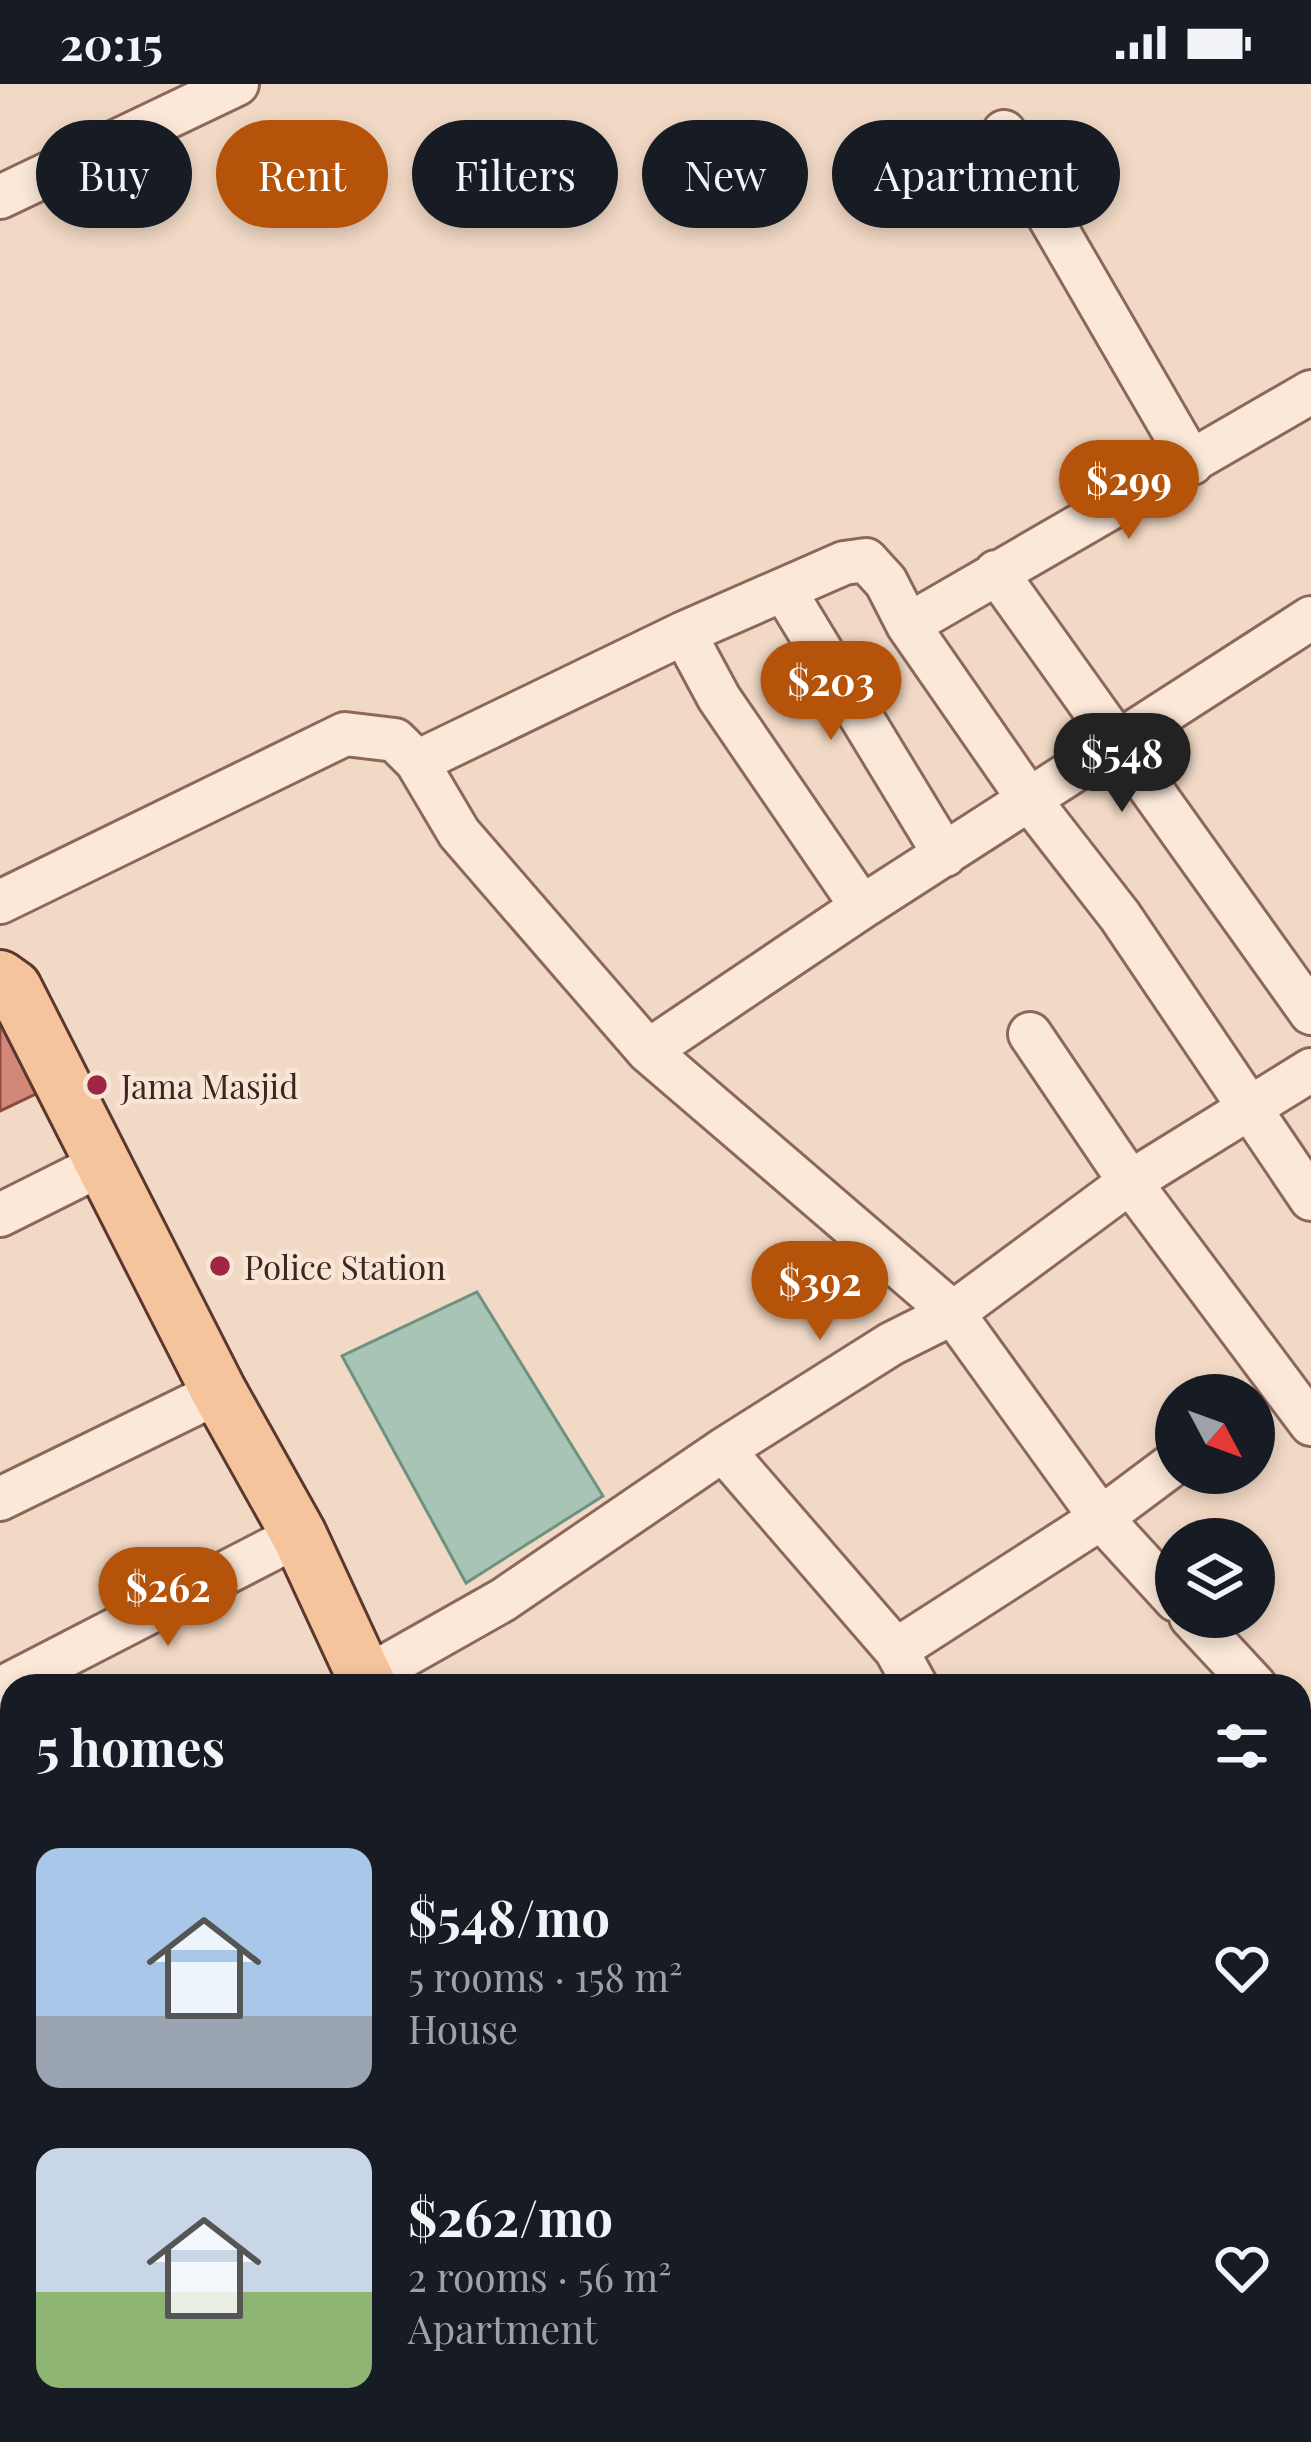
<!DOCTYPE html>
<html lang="en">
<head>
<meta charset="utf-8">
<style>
  :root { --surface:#171b24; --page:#20242c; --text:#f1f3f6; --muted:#9ea1a6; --accent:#b45309 }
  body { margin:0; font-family:"Playfair Display",serif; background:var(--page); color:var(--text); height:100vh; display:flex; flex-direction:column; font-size:45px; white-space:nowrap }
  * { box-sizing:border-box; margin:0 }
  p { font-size:39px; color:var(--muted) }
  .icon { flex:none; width:66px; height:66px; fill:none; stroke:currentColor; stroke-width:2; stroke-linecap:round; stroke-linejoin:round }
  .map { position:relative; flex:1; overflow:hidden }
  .details { position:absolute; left:0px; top:1590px; width:1311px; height:768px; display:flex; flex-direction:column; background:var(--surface); border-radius:36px 36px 0 0; box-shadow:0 6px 18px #0003 }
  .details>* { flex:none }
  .top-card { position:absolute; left:36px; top:36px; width:1239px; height:108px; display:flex; gap:24px }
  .needle { width:78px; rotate:131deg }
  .fabs { position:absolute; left:1155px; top:1290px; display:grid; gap:24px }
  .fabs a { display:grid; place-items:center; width:120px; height:120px; border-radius:50%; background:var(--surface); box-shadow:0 6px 18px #0003; font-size:60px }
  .price { position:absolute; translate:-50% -102px; padding:0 27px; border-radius:42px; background:var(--accent); color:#fff; font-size:39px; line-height:78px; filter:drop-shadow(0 3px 6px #0008) }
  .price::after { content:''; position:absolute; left:50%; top:72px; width:36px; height:27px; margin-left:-18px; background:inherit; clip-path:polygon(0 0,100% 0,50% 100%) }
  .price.selected { background:#222; color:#fff }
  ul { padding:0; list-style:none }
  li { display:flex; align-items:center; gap:36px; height:300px; padding:0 36px }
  li span { display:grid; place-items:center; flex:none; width:336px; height:240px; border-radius:24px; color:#555 }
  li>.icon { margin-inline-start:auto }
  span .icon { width:144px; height:144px; fill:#fffc; stroke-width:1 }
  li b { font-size:51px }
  h2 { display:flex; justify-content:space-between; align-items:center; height:144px; padding:0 36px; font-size:51px }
  .pill { padding:0 42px; border-radius:54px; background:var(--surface); box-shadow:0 6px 18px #0003; font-size:42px; line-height:108px }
  .pill.selected { background:var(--accent); color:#fff }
  .status { display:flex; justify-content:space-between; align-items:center; height:84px; padding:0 60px; background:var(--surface); direction:ltr }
  .status svg { height:33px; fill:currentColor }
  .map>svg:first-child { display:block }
</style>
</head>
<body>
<div class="status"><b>20:15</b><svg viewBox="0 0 49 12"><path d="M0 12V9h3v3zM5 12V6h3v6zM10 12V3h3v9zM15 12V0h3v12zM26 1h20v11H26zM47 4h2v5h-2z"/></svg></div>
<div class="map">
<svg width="1311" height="2358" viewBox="0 0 1311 2358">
  <rect width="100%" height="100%" fill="#f1d9c5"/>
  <path fill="#a7c4b4" stroke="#6d9380" stroke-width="3" d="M477,1208L603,1412L466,1499L342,1272Z"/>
  <path fill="#d18879" stroke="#8e4a3e" stroke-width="3" d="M0,925L42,1007L0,1027Z"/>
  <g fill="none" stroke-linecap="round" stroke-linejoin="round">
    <defs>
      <path id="minor" d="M1004,48L1043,122L1192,379
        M0,113L237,0
        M996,488L1311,929
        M784,506L945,771
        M908,541L1311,308
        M684,549L719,614L862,823
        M417,678L684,549L844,479L866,476L886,498L908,541L1028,714L1120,832L1311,1115
        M0,818L345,650L395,656L417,678L459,749L648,967L953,1229L1101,1434L1176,1516
        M1030,950L1130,1098L1311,1340
        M648,967L862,823L1311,534
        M0,1131L102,1080
        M723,1366L896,1566L916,1602
        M0,1415L219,1308
        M1191,1533L1255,1602
        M896,1566L1101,1434L1176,1378
        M365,1594L503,1516L723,1366L891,1260L953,1229L1130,1098L1311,986
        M0,1605L299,1451
        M1299,1650L1311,1664
        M1299,1855L1311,1874
        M0,1970L12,1960
        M1299,2194L1311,2209
        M273,2346L281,2358"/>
      <path id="major" d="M0,894L14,904L219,1308L299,1451L369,1602
        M747,2346L753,2358"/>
    </defs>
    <use href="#minor" stroke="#8d685a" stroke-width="48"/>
    <use href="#major" stroke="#5b382e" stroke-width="60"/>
    <use href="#minor" stroke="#fbe8d9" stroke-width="42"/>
    <use href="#major" stroke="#f5c39c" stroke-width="54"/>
  </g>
  <g fill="#a02646" stroke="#f8e5d6" stroke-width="4.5">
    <circle cx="97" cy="1001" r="12"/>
    <circle cx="220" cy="1182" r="12"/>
  </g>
  <g text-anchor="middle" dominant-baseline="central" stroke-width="9" stroke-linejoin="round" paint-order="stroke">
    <g font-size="33" fill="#3d261e" stroke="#f8e5d6" text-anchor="start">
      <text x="121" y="1001">Jama Masjid</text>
      <text x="244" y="1182">Police Station</text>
    </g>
  </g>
</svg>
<div class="fabs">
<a><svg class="needle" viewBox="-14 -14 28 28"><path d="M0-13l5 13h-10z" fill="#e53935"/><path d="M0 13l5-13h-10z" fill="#9ea1a6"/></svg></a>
<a><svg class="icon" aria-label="layers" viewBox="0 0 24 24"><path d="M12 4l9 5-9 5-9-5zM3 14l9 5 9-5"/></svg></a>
</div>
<b class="price" style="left:1129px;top:458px">$299</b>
<b class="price" style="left:831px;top:659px">$203</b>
<b class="price selected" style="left:1122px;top:731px">$548</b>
<b class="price" style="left:820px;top:1259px">$392</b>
<b class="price" style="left:168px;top:1565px">$262</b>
<div class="top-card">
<a class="pill">Buy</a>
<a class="pill selected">Rent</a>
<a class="pill">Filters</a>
<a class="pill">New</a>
<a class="pill">Apartment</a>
</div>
<section class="details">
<h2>5 homes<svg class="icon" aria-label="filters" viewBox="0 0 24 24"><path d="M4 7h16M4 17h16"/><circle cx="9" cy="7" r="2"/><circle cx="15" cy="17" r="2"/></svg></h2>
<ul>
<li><span style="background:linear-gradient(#a9c7e8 70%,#9aa5b1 0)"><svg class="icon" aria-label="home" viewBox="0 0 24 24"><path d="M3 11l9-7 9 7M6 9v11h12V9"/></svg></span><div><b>$548/mo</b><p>5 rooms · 158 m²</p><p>House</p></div><svg class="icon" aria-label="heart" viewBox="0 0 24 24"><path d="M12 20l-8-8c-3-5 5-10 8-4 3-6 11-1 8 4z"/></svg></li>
<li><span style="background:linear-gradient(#c9d6e8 60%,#8fb573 0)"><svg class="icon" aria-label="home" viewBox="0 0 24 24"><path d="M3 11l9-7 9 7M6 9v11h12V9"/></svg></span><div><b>$262/mo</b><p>2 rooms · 56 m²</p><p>Apartment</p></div><svg class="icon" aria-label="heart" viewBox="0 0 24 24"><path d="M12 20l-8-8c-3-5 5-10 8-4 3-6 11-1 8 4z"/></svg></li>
</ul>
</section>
</div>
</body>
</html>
